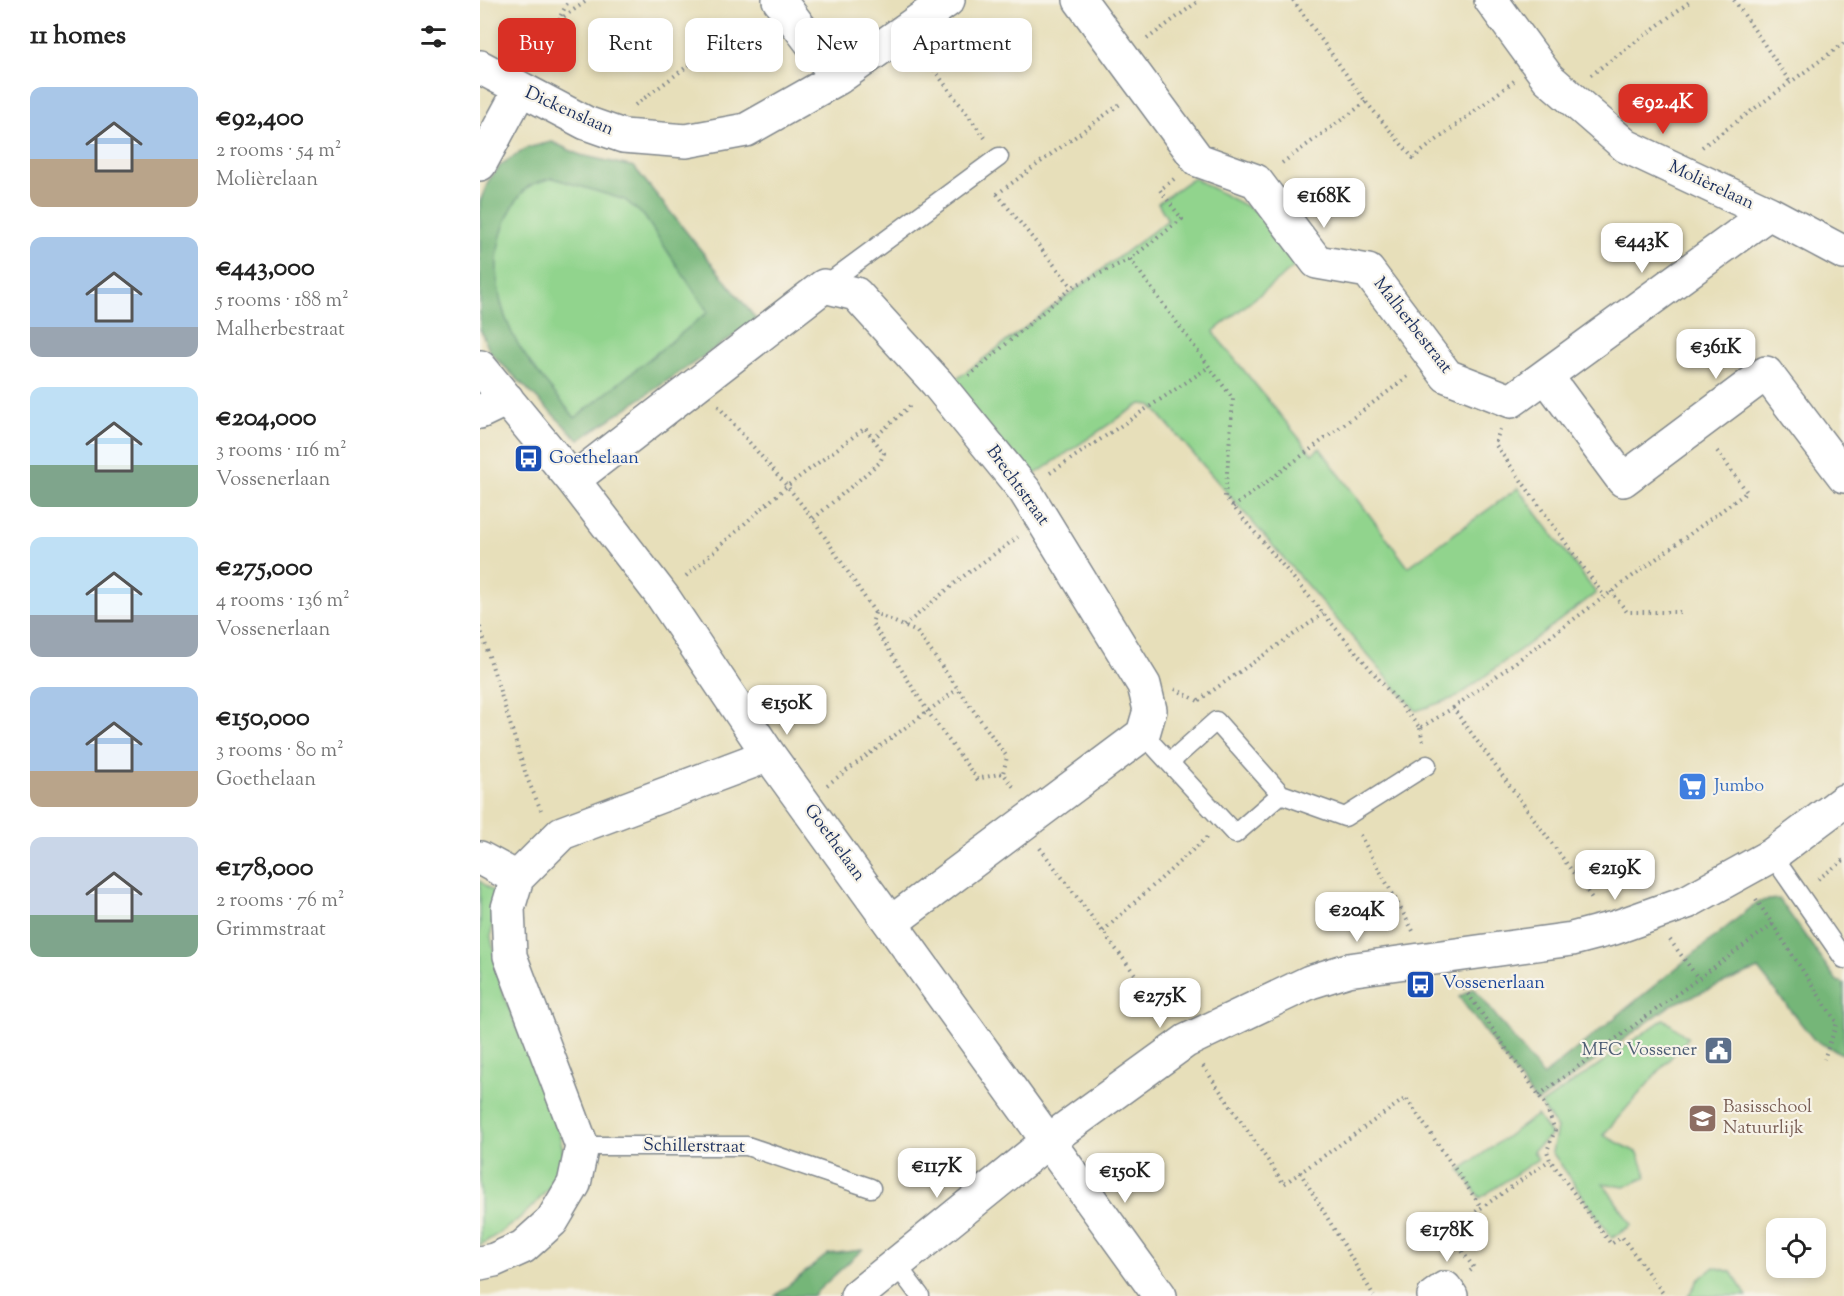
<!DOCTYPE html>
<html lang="en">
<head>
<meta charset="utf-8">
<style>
  :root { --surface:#fff; --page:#f6f6f6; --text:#222; --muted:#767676; --accent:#d93025 }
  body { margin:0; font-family:"Sorts Mill Goudy",serif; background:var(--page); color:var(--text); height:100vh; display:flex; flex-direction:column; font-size:22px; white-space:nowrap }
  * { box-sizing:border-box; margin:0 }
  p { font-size:20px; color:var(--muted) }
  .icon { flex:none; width:33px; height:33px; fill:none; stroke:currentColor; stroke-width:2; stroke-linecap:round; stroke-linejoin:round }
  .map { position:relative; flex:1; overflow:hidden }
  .sheet { display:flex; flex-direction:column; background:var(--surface); width:480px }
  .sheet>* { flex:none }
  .hud { position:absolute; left:18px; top:18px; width:570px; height:54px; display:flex; gap:12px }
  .fabs { position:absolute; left:1286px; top:1218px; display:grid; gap:12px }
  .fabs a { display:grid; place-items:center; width:60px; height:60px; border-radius:12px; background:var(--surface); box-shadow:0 3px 9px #0003; font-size:30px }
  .price { position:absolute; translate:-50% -51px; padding:0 14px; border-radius:12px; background:#fff; color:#222; font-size:20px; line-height:39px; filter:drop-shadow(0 2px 3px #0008) }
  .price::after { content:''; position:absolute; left:50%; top:36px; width:18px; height:14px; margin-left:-9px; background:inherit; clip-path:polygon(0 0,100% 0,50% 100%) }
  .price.selected { background:var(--accent); color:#fff }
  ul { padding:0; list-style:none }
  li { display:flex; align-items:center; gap:18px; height:150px; padding:0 30px }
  li span { display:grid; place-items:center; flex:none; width:168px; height:120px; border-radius:12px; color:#555 }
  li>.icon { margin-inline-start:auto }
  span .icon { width:72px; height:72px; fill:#fffc; stroke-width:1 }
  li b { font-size:26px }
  h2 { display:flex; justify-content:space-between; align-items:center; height:72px; padding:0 30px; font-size:26px }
  .tag { padding:0 21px; border-radius:12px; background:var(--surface); box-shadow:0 3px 9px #0003; font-size:21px; line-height:54px }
  .tag.selected { background:var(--accent); color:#fff }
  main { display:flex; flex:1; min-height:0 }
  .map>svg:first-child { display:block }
</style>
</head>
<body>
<main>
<section class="sheet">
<h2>11 homes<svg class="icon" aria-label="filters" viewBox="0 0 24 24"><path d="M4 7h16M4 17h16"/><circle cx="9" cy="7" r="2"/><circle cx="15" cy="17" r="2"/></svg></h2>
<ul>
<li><span style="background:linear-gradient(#a9c7e8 60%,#b9a48a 0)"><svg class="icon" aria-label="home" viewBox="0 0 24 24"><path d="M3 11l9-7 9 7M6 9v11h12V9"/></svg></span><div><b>€92,400</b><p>2 rooms · 54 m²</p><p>Molièrelaan</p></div></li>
<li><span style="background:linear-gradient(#a9c7e8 75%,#9aa5b1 0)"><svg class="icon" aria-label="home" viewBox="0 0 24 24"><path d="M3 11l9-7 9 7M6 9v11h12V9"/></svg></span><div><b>€443,000</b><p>5 rooms · 188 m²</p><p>Malherbestraat</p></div></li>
<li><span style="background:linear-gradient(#bfe0f5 65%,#7fa58c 0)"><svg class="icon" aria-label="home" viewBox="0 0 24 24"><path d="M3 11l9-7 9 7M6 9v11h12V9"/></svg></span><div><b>€204,000</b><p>3 rooms · 116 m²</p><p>Vossenerlaan</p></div></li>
<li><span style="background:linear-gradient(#bfe0f5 65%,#9aa5b1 0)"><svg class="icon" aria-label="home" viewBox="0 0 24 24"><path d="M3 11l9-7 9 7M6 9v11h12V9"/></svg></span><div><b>€275,000</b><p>4 rooms · 136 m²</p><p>Vossenerlaan</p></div></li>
<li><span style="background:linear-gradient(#a9c7e8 70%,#b9a48a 0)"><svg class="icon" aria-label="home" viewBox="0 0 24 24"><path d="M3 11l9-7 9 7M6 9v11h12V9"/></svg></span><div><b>€150,000</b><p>3 rooms · 80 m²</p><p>Goethelaan</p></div></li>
<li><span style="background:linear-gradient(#c9d6e8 65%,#7fa58c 0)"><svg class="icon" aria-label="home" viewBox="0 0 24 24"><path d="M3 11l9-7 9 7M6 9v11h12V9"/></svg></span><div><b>€178,000</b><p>2 rooms · 76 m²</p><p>Grimmstraat</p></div></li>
</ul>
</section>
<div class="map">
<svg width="1364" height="1296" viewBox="0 0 1364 1296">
  <rect width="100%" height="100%" fill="#f7f3e8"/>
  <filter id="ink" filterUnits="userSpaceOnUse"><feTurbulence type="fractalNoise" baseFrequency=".0167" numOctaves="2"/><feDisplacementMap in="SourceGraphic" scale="12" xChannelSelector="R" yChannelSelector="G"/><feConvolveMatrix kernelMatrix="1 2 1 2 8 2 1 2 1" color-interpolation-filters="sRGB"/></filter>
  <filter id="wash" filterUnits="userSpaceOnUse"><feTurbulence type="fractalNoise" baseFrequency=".008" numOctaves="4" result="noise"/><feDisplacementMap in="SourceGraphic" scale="24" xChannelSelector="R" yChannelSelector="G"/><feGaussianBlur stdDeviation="1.35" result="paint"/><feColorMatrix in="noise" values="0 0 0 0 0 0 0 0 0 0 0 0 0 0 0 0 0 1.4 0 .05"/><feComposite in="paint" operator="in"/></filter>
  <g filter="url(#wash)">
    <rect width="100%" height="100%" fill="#e7dfba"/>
    <path fill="#91d48d" stroke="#568276" stroke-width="1.5" d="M72,142L100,155L154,167L277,320L99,440L10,352L0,328V202L9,180L22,164L47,148Z
      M713,178L781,214L819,263L734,331L735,335L832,454L840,448L928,567L1038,488L1116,593L977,697L936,711L671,405L661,404L646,413L542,483L462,390L688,220L678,203Z
      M0,881L14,892L11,937L22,991L78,1128L86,1163C63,1201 38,1223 0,1245Z
      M1184,1019L1208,1038L1123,1135L1158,1153L1167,1177L1144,1187L1123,1183L1152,1225L1132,1238L1072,1152L1077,1128L1061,1105Z
      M1057,1115L1071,1135L1053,1151L1058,1159L1000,1198L980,1170Z
      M1234,1267L1251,1272L1267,1296H1208L1218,1280Z"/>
    <path fill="#74b678" stroke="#48726b" stroke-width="1.5" fill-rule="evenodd" d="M72,142L100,155L154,167L277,320L99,440L10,352L0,328V202L9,180L22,164L47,148ZM73,178L145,200L164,216L228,312L95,418C74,391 47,364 32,333C13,294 11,248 31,210C35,202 43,190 51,185C58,182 66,180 73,178Z
      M1299,899L1357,981L1364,983V1055L1334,1040L1278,969L1191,1005L1057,1103L979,997L994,988L1063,1076L1279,901Z
      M382,1250L332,1296H295L348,1254Z"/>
  </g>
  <g filter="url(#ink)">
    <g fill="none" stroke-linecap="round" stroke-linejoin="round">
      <defs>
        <path id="service" d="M344,286L519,157
          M663,734L755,834L801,794L736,721L690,762
          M801,794L865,817L947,765
          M1292,855L1364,959
          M102,1146H267L391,1188
          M416,1264L440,1296"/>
        <path id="minor" d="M299,0L358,78
          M600,0L718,160L776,181L837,262L888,271L967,376L1031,401L1289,213
          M1011,0L1068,78L1146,146L1289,213L1364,253
          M0,67L106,123L143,136L206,141L266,130L358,78L468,0
          M0,164L40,90
          M0,367L93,480L183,597L289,755L680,1296
          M1066,376L1143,480L1286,373L1364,476
          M0,412L27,399
          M93,480L344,286L376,294L457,383L545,491L664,685L670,710L663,734L412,922
          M0,858L37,878
          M0,1263L14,1260L43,1247L72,1221L94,1184L102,1146L30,956L28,908L37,878L82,833L289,755
          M377,1296L568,1141L706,1041L830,982L868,970L1092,939L1134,928L1207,902L1292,855L1364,801
          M954,1296L965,1288L971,1296"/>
      </defs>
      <use href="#service" stroke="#81878c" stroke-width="21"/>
      <use href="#minor" stroke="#81878c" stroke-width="36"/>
      <path stroke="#81878c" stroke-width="4" stroke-dasharray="1.5 4.5" stroke-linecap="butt" d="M813,0L886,102L933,158L1034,81
        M1254,0L1310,82
        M79,20L108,0
        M667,39L720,0
        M443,55L505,138
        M55,63L89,0
        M1111,75L1212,0
        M155,105L274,17
        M1222,147L1364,43
        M802,163L886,102
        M694,179L680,190L702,219L650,259L753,399L745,497L940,728L973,708L1114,901
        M517,194L640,104
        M517,194L592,287
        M489,376L592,287L650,259
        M238,406L307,486L385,428L404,453L400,462L333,519
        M1020,429L1015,444L1124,596
        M393,439L433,403
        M570,473L729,367
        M753,507L929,376
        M206,576L307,486L333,519L395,613L437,632L527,757L523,773L536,790
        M1131,591L1147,612H1202
        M395,613L392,623L448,712L497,779L523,773
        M424,626L481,578L538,537
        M0,627L47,778L61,810
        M695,689L720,702
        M719,700L843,614
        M973,708L1267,492L1235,448
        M940,728L943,742
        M347,785L478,689
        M880,835L933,931
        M560,848L687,1017
        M1338,879L1364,860
        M1276,899L1357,1023L1344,1059
        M623,931L727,837
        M1190,940L1218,978
        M981,984L1065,1104L1075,1130L1067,1151L1070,1160L1131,1244L1142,1237L1185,1296
        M723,1066L804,1184L926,1098L1002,1208
        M1059,1095L1293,924
        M820,1172L894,1296
        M990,1271L994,1268L968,1231L1070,1160"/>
      <use href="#service" stroke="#fff" stroke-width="18"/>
      <use href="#minor" stroke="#fff" stroke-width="33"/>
    </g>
  </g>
  <defs>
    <symbol id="bus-square" viewBox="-11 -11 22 22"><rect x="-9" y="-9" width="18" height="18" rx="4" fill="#1a4fb4" stroke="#f7f3e8"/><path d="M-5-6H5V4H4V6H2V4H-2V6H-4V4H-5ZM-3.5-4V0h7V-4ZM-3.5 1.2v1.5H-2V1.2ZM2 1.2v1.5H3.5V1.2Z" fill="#fff"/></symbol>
    <symbol id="supermarket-square" viewBox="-11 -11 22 22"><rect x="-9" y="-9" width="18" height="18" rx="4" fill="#3f7fe0" stroke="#f7f3e8"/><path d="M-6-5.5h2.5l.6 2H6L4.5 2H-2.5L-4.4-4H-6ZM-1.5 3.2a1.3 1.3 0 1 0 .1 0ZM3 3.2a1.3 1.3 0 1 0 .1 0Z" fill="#fff"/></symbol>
    <symbol id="civic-square" viewBox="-11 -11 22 22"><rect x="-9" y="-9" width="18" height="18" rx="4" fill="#5c6f8a" stroke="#f7f3e8"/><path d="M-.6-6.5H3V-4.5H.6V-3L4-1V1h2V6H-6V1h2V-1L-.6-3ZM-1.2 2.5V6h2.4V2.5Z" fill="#fff"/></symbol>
    <symbol id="school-square" viewBox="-11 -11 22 22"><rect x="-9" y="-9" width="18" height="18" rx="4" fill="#8d6e63" stroke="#f7f3e8"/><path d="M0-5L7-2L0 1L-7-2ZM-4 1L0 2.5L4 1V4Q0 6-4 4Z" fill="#fff"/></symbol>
  </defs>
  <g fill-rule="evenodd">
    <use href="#bus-square" x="32" y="442" width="33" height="33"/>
    <use href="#supermarket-square" x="1196" y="770" width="33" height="33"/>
    <use href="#bus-square" x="924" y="968" width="33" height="33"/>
    <use href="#civic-square" x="1222" y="1034" width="33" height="33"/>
    <use href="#school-square" x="1206" y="1102" width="33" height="33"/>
  </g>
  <g text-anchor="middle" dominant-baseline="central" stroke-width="4.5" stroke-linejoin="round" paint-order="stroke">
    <g font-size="18" fill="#1b2f5e" stroke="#f7f3e8">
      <text transform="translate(89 112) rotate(24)">Dickenslaan</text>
      <text transform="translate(1231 186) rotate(25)">Molièrelaan</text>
      <text transform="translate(932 326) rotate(52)">Malherbestraat</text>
      <text transform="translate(537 486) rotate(54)">Brechtstraat</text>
      <text transform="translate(354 843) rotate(54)">Goethelaan</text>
      <text transform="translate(214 1147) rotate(1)">Schillerstraat</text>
    </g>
    <g font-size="18" fill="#164399" stroke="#f7f3e8" text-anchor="start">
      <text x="69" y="459">Goethelaan</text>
      <text x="962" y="984">Vossenerlaan</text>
    </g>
    <g font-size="18" fill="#366cbe" stroke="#f7f3e8" text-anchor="start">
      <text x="1234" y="787">Jumbo</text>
    </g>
    <g font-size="18" fill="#4e5e75" stroke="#f7f3e8" text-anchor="end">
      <text x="1217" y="1051">MFC Vossener</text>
    </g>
    <g font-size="18" fill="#785e54" stroke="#f7f3e8" text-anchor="start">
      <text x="1243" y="1108">Basisschool<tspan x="1243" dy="21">Natuurlijk</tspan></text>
    </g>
  </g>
</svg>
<div class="fabs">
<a><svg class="icon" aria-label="locate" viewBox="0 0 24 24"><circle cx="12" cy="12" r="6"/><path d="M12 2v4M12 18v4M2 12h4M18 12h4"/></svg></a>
</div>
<b class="price selected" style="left:1183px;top:135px">€92.4K</b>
<b class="price" style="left:844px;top:229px">€168K</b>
<b class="price" style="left:1162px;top:274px">€443K</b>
<b class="price" style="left:1236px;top:380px">€361K</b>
<b class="price" style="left:307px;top:736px">€150K</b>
<b class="price" style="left:1135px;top:901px">€219K</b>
<b class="price" style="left:877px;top:943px">€204K</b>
<b class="price" style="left:680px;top:1029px">€275K</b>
<b class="price" style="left:457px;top:1199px">€117K</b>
<b class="price" style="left:645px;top:1204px">€150K</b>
<b class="price" style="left:967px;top:1263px">€178K</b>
<div class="hud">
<a class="tag selected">Buy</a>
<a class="tag">Rent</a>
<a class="tag">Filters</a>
<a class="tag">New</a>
<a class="tag">Apartment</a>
</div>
</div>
</main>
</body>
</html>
